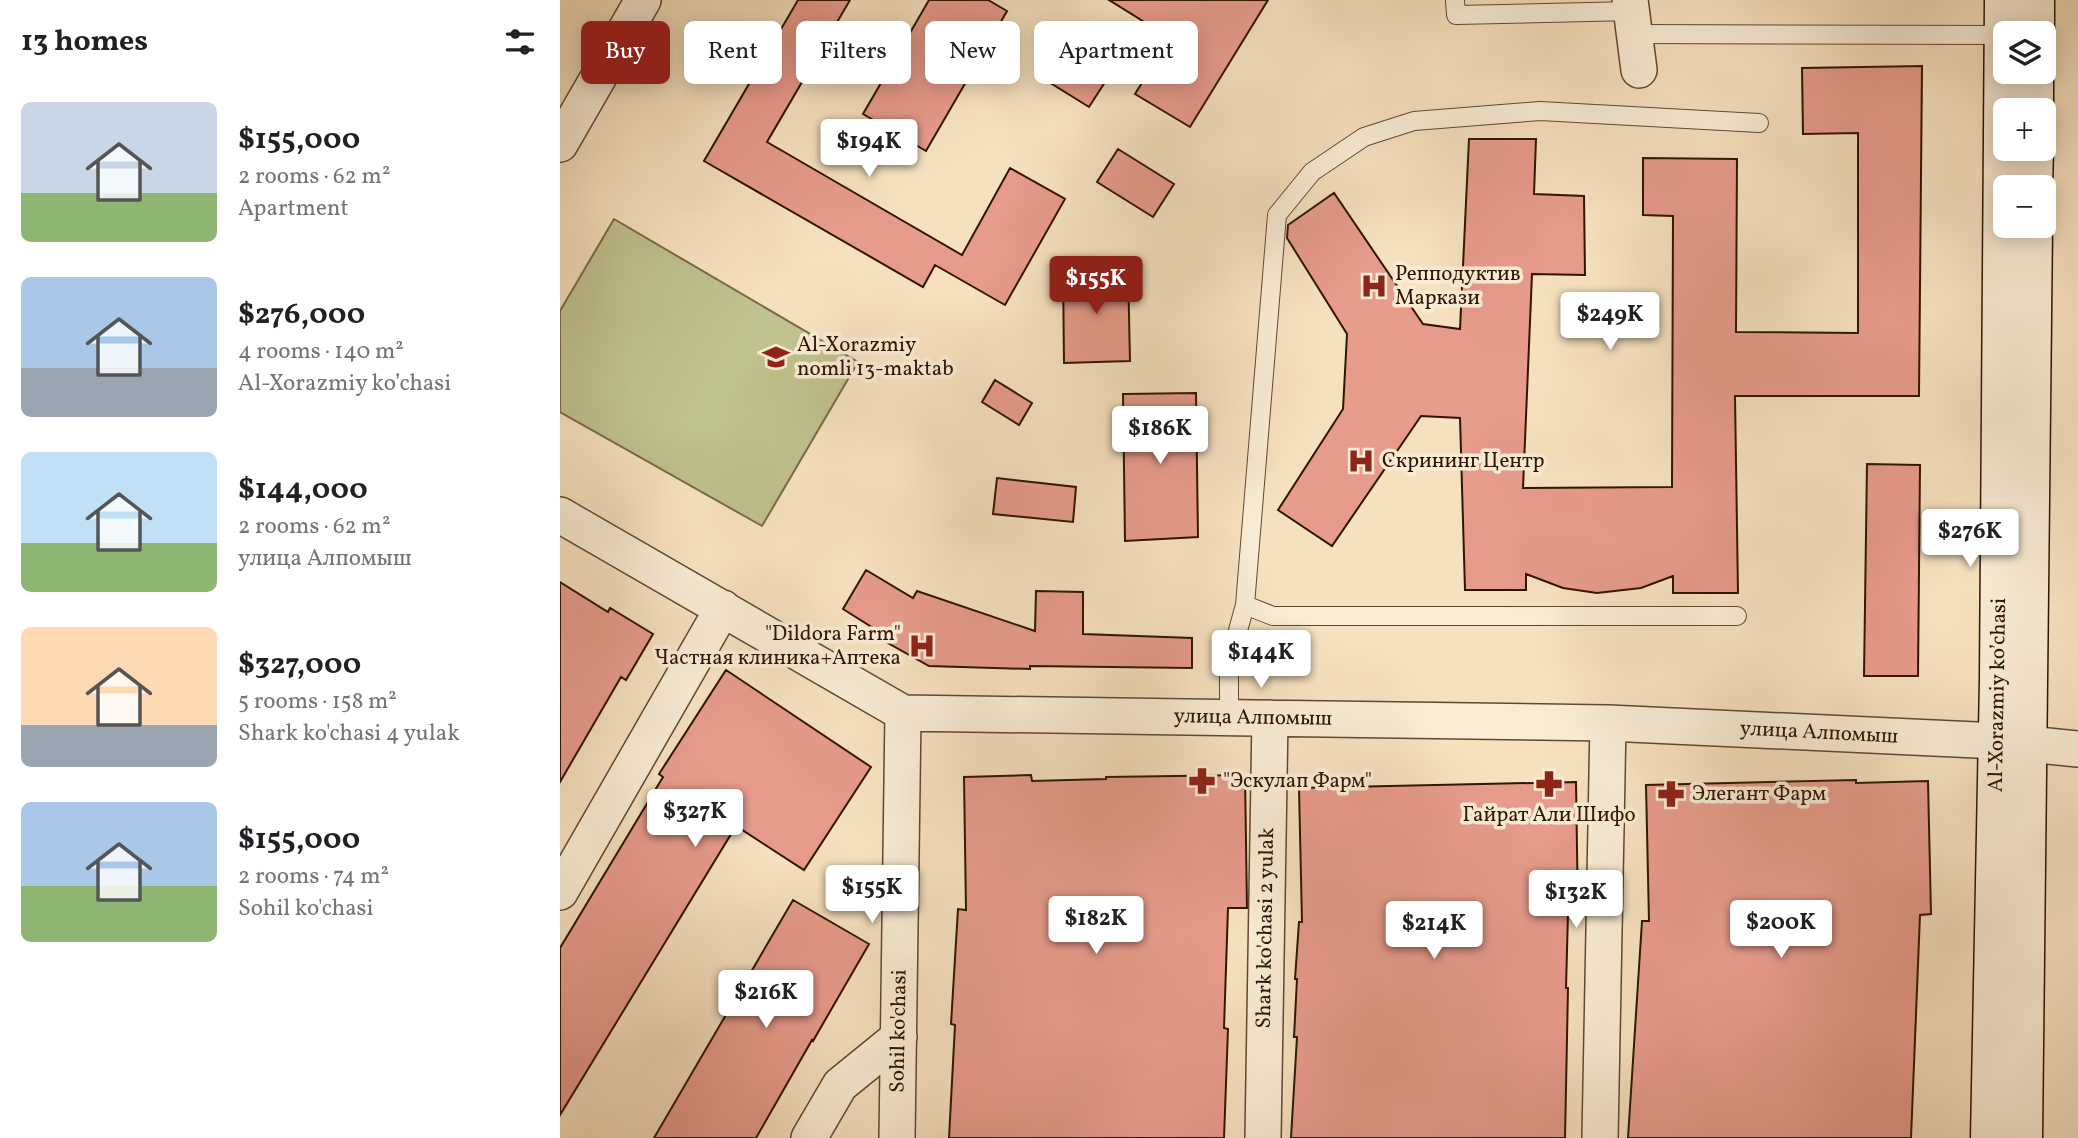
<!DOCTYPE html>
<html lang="en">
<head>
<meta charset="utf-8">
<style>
  :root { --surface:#fff; --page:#f6f6f6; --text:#202124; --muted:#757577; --accent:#8f2418 }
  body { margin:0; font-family:Vollkorn,serif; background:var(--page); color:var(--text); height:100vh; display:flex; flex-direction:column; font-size:26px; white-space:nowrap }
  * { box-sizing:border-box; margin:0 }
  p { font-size:23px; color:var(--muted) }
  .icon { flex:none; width:38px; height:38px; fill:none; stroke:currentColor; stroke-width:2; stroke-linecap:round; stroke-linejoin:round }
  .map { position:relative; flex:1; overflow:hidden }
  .details { display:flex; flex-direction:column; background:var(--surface); width:560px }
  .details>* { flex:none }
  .guide { position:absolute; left:21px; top:21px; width:665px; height:63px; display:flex; gap:14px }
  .tools { position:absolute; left:1433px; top:21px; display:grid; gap:14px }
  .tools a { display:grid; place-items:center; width:63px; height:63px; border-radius:10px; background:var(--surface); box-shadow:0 4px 18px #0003; font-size:35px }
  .price { position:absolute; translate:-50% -60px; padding:0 16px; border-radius:7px; background:#fff; color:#222; font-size:23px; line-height:46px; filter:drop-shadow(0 2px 4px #0008) }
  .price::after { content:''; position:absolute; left:50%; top:42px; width:21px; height:16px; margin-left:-10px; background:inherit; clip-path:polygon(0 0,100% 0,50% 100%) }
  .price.current { background:var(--accent); color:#fff }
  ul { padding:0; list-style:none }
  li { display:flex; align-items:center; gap:21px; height:175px; padding:0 21px }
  li span { display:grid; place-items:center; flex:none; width:196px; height:140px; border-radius:10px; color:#555 }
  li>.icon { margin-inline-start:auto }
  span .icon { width:84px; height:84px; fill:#fffc; stroke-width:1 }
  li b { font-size:30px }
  h2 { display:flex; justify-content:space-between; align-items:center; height:84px; padding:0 21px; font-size:30px }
  .tag { padding:0 24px; border-radius:10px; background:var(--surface); box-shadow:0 4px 18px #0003; font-size:24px; line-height:63px }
  .tag.current { background:var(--accent); color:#fff }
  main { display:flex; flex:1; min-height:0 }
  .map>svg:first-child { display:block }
</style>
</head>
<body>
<main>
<section class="details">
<h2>13 homes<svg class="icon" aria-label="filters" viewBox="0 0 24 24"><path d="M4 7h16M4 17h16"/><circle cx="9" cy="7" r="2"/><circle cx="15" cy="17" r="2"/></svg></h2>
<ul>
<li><span style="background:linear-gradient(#c9d6e8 65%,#8fb573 0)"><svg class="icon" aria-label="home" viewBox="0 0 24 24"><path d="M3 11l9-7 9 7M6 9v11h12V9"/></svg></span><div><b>$155,000</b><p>2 rooms · 62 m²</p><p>Apartment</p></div></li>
<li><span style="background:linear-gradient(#a9c7e8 65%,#9aa5b1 0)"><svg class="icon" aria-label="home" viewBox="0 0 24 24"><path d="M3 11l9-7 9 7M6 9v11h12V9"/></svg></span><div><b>$276,000</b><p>4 rooms · 140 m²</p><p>Al-Xorazmiy ko’chasi</p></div></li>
<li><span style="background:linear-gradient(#bfe0f5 65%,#8fb573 0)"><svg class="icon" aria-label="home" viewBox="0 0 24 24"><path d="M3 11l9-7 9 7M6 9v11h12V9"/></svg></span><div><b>$144,000</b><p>2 rooms · 62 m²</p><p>улица Алпомыш</p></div></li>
<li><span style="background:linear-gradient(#ffd9b3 70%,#9aa5b1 0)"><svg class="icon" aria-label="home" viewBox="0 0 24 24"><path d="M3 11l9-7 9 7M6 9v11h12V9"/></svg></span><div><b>$327,000</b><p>5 rooms · 158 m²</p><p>Shark ko'chasi 4 yulak</p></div></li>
<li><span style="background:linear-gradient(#a9c7e8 60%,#8fb573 0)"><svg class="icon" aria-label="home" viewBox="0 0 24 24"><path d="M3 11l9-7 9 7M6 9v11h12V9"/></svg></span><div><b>$155,000</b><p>2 rooms · 74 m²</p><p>Sohil ko'chasi</p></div></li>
</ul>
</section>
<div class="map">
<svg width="1518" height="1138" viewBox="0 0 1518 1138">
  <rect width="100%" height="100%" fill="#f6e1bf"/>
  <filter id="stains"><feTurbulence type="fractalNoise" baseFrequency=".00286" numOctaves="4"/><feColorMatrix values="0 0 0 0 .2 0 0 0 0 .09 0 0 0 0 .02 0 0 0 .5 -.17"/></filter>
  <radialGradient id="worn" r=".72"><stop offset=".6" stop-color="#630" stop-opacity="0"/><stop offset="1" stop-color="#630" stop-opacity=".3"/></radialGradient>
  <path fill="#c0c28f" stroke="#786b48" stroke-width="2" d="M54,219L298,362L202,526L0,412V311Z"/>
  <path fill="#e79b8b" stroke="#301400" stroke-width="2" d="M238,0H290L207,142L402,255L450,168L505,199L445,305L375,265L363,287L144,161Z
    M369,0H428L447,11L366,151L303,114Z
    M549,0H708L630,127L575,94L610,38Z
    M503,51L547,79L529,107L484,79Z
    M1362,66L1359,396H1175L1178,593H1113V576L1081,588L1037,593L1003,588L966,574V590H905L900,418L861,416L772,546L718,510L783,409L787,334L727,238L728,225L774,193L863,324L900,329L909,139H976L974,194L1024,196L1025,275L972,274L963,488L1112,487L1113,216L1083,215V158L1177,159L1176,332L1298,333V133L1243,134L1242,68Z
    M558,149L614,184L593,217L537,182Z
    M568,268L570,361L504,363L503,270Z
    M435,380L472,403L459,425L422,402Z
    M636,393L638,537L565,541L563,394Z
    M1307,464L1360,465L1358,676H1304Z
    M437,478L516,487L513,522L433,514Z
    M306,570L353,598L357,591L475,631L476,591L523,592V634L632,638V668L470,666V669L369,666L326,642L329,638L283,609Z
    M0,582L48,612L50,608L93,634L66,680L61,677L0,782Z
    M166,670L311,767L244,870L176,826L0,1115V948L103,777L99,774Z
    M471,775L472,781L546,779V777L685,775L687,908H668L664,1028L668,1029L664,1138H389L395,1025L391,1024L398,909L406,910L404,777Z
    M1296,780V783L1368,781L1371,914L1360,915L1351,1138H1068L1082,921H1089L1086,785Z
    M1016,782L1018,914H1008L1006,988H1008L1005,1138H731L737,1037H734L737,979H735L739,922H742L739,788Z
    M233,900L309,944L253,1041L252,1040L196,1138H94Z"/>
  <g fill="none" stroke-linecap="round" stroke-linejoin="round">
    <defs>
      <path id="lane" d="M895,0L896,15L1072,11
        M1074,34L1444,35
        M685,605L717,215L752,172L804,137L854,121L980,111L1199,123
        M669,717V663L685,605L713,616H1177"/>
      <path id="street" d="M1070,0L1079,70
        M0,144L83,0
        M0,515L343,713L1048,723L1438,741L1518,749
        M0,892L163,608
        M249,1138L280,1085L339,1037
        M337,1138L343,713
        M703,1138L710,718
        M1040,1138L1048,723"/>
      <path id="secondary" d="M1475,33V0
        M1474,110V72
        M1473,187L1474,149
        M1430,1138L1439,679L1444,0
        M1463,1138L1473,226"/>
    </defs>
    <use href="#lane" stroke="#624730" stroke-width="20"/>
    <use href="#street" stroke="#624730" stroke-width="38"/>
    <use href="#secondary" stroke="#301400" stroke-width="41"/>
    <use href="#lane" stroke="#f9ecd5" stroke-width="18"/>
    <use href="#street" stroke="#f9ecd5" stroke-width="35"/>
    <use href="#secondary" stroke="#f9ecd5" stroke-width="38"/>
  </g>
  <defs>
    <symbol id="hospital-bare" viewBox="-9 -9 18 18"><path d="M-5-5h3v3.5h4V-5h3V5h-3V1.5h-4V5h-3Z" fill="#8f2418" stroke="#f9ecd5" stroke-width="2.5" paint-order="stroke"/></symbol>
    <symbol id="school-bare" viewBox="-9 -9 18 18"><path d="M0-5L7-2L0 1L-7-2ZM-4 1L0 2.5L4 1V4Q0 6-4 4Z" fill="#8f2418" stroke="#f9ecd5" stroke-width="2.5" paint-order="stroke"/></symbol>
    <symbol id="pharmacy-bare" viewBox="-9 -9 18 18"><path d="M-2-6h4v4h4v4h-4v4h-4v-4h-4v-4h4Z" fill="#8f2418" stroke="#f9ecd5" stroke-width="2.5" paint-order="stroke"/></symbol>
  </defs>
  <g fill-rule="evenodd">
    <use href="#hospital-bare" x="795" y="267" width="38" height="38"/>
    <use href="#school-bare" x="197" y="338" width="38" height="38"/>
    <use href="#hospital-bare" x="782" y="442" width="38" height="38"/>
    <use href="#hospital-bare" x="343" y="627" width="38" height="38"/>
    <use href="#pharmacy-bare" x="623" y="762" width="38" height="38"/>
    <use href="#pharmacy-bare" x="970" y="765" width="38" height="38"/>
    <use href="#pharmacy-bare" x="1092" y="775" width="38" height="38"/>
  </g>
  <g text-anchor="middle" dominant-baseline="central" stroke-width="7" stroke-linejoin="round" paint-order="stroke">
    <g font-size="21" fill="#301400" stroke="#f9ecd5" text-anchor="start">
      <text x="835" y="274">Репподуктив<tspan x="835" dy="24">Маркази</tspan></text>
      <text x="237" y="345">Аl-Xоrаzmiy<tspan x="237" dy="24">nоmli 13-mаktаb</tspan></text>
      <text x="822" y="461">Скрининг Центр</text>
      <text x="341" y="634" text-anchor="end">"Dildora Farm"<tspan x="341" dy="24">Частная клиника+Аптека</tspan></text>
      <text x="663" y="781">"Эскулап Фарм"</text>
      <text x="1132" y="794">Элегант Фарм</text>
      <text x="989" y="815" text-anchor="middle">Гайрат Али Шифо</text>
    </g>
    <g font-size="21" fill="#301400" stroke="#f9ecd5">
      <text transform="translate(1438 695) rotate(-89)">Al-Xorazmiy ko’chasi</text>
      <text transform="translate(693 718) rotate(1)">улица Алпомыш</text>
      <text transform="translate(1259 733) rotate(3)">улица Алпомыш</text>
      <text transform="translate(706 928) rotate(-89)">Shark ko'chasi 2 yulak</text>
      <text transform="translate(339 1031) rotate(-89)">Sohil ko'chasi</text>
    </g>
  </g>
  <rect width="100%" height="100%" filter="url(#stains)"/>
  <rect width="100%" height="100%" fill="url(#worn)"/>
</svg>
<div class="tools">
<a><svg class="icon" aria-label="layers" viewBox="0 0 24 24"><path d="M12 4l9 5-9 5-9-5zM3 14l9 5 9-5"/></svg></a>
<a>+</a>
<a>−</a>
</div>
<b class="price" style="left:309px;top:179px">$194K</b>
<b class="price current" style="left:536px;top:316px">$155K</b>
<b class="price" style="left:1050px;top:352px">$249K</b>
<b class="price" style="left:600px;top:466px">$186K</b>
<b class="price" style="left:1410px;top:569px">$276K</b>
<b class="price" style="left:701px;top:690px">$144K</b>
<b class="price" style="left:135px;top:849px">$327K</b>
<b class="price" style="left:312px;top:925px">$155K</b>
<b class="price" style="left:1016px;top:930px">$132K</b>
<b class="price" style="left:536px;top:956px">$182K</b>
<b class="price" style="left:1221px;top:960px">$200K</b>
<b class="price" style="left:874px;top:961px">$214K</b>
<b class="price" style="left:206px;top:1030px">$216K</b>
<div class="guide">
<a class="tag current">Buy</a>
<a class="tag">Rent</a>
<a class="tag">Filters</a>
<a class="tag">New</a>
<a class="tag">Apartment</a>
</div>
</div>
</main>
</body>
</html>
